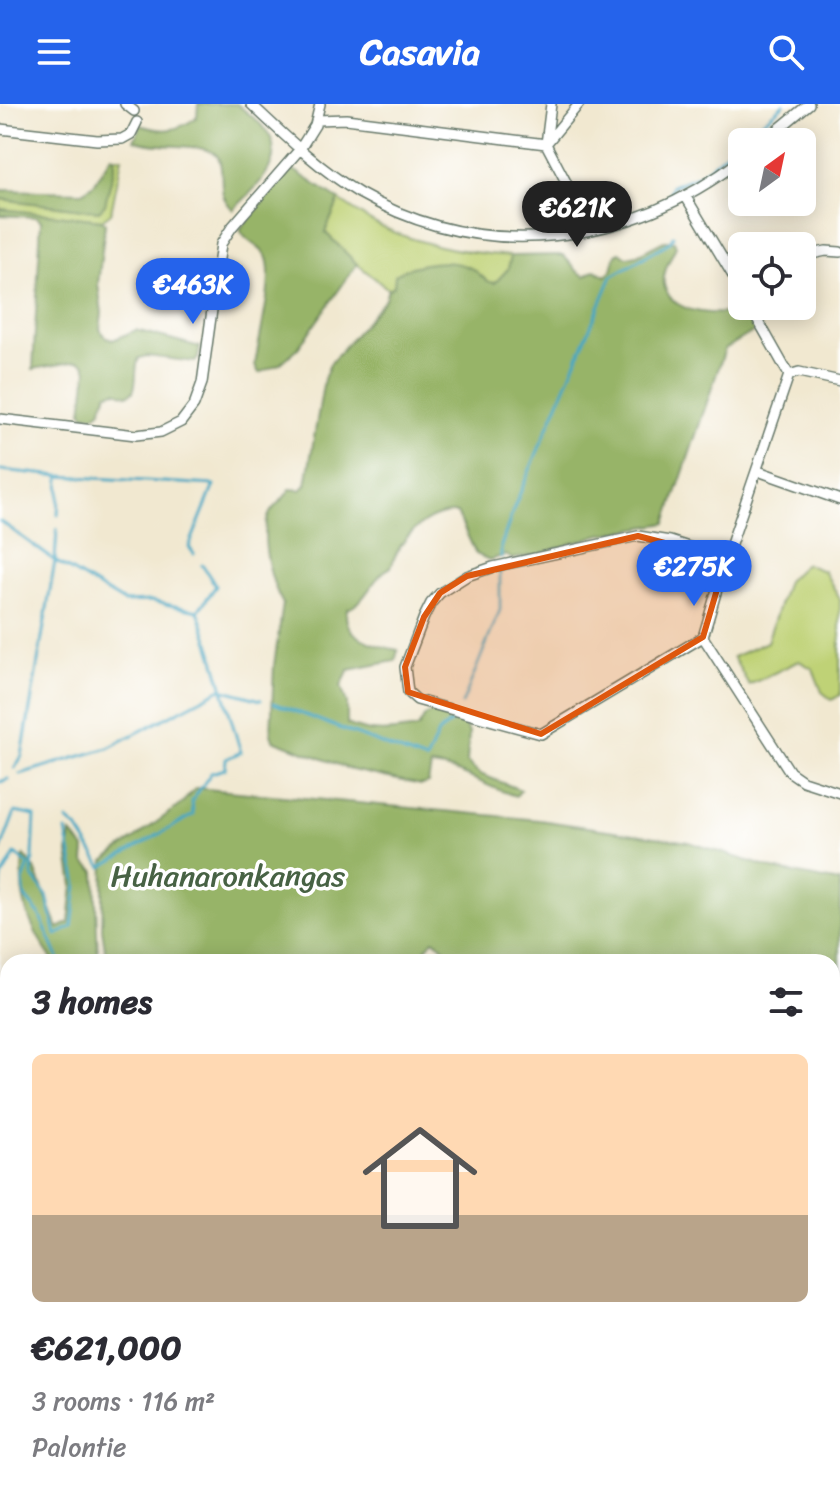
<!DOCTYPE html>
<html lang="en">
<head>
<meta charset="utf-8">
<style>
  :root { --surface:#fff; --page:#f7f7f7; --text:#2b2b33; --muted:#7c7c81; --accent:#2563eb }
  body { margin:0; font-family:Sriracha,sans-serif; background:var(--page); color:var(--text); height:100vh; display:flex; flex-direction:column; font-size:30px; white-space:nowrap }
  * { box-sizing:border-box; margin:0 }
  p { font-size:26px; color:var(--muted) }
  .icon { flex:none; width:44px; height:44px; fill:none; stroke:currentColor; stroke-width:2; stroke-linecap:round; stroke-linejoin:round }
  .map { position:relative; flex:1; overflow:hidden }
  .sheet { position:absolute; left:0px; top:850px; width:840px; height:536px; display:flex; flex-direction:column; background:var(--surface); border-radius:24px 24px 0 0; box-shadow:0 4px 20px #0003 }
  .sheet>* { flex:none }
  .needle { width:52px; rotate:33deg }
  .fabs { position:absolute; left:728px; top:24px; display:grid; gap:16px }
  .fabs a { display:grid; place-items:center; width:88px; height:88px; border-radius:12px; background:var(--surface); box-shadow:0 4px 20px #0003; font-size:40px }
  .price { position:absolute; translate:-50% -68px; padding:0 18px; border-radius:28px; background:var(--accent); color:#fff; font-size:26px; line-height:52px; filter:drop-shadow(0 2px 4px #0008) }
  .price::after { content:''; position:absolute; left:50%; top:48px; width:24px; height:18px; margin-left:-12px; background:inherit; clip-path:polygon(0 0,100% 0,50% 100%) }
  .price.active { background:#222; color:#fff }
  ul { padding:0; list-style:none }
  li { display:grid; align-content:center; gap:16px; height:424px; padding:0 32px }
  li span { display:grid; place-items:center; height:248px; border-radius:12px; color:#555 }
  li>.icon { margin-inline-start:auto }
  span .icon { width:144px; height:144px; fill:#fffc; stroke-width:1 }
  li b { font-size:34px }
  h2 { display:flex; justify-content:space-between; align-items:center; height:96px; padding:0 32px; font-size:34px }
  header { display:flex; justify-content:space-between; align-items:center; height:104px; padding:0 32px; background:var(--accent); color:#fff; font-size:36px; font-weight:800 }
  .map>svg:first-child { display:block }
</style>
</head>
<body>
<header><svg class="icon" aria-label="menu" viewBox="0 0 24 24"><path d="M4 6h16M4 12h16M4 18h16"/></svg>Casavia<svg class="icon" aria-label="search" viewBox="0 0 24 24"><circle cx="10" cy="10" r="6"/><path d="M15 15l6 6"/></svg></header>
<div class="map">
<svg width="840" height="1386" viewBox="0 0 840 1386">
  <rect width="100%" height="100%" fill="#fff"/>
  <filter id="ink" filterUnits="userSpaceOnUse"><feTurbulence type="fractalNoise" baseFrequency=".0125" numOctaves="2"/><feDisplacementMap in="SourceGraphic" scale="16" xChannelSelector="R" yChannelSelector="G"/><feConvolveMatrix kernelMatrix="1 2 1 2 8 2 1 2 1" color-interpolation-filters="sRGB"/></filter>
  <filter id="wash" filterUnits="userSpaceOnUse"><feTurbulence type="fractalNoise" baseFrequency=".006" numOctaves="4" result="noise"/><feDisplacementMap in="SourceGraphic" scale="32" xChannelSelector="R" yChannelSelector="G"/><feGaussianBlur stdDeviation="1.8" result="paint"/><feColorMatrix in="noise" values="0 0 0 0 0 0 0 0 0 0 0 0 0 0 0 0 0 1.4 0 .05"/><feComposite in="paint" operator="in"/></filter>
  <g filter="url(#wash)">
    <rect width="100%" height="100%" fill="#f1e8d0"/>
    <path fill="#bfd276" stroke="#6f8855" stroke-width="2" d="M114,53H122L111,109L102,116L0,105V95L99,107L115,60Z
      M339,96C353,105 367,116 382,123C423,142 467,149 511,152L508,165L495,179L488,178L474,166L388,185L357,160L325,128Z
      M805,460L824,467L840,495V591L832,596L822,588L813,565L799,557L749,581L733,553L767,538L787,477Z
      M0,880L8,887V1052L0,1055Z
      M218,1378H255L250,1386H172Z"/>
    <path fill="#97b467" stroke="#5b784e" stroke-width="2" d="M198,0H237C248,10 267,22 272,37C281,64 250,89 233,106C229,101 224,96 223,90C220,78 224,64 218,53C209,37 155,46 134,36L141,21C163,29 178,27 197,13Z
      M111,52L114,53L115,60L105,101L99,107L0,95V86L82,88L94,80Z
      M291,64L339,96L325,128L357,160L298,244L280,260L259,269L255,261C258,238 276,170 266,152C260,141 244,138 240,125Z
      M0,105L102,116L105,120L98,180L102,209L100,225L104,232L113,236L136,226L200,243L198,254L195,258L147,252L139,254C134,265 138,276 133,288L127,291L116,287L107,289L101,306L95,311H85L82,308L87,267L85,260L78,257L33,265L41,117L37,113L0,111Z
      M664,137H674L676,142C671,154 660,171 665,184C675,212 721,212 744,206L756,226L725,245L666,419L598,431L536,451L512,455L506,451L489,456L476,450L457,409C427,407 399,435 391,463C372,472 367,499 347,505C340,533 377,542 398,546L395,557L349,566L341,582L347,599V620C370,631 392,628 418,624L425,612L434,607L463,617L469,629L467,658L480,670L521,686L516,692C487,684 460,664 431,662L428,679L421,681L352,666L273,636L271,630L274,561L283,500C271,480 258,431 270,409C275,400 284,396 290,385L301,386L306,381L324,275L330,260L385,195L388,185L394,182L395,171C415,158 453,153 474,166C482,171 484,178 495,179L508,165L511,152L563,151L577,167L585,172L595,166L606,172L612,166L616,150L620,148L627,153L637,151Z
      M196,684L539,716L689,738L773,765L840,778V1058L832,1061V858H455L440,840L433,836L425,846L429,858H107L102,825L104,757L180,701Z
      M71,729L85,745L84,758L95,767L98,858H54C30,825 16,792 24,751L35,765L58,824L69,819L73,781L68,749Z
      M840,1068V1386H410L407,1384L405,1386H383L385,1383L380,1381L377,1386H358L364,1378H832V1072Z
      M8,1084V1198L0,1187V1088Z
      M0,1204L8,1215V1306L0,1304Z
      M0,1319H8V1373L0,1370Z
      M40,1378H218L172,1386H40L37,1382Z
      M255,1378H316L310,1386H250Z"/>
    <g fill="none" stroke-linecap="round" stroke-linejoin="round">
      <path stroke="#44a7c3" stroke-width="3" d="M669,91L672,82L700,71L784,0
        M0,366L60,372L214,381L189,443L194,450
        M58,411L60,372
        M0,417L55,457L124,498L151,497L198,507
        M501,453V442L515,401L612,172L670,138L673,132
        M274,599L426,657L438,629L457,613
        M462,600L500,506V468
        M15,664L22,652L55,457L57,425
        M20,670L108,644L221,585L261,596
        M0,678L8,675
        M67,716L77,724L102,763L193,711L192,697L211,669L225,665L226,655L241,648C226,601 216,553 198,507L216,482L202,461
        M0,748L15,708L35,712L32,771L47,792L56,831L72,823L77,780L66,727
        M0,791L2,773L15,750L29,761L23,777L25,793L39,810L60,858
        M0,1056L8,1051
        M0,1154L8,1148
        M0,1189L4,1195"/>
    </g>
  </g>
  <g filter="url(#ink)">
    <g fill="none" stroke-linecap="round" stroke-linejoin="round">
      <defs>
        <path id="minor" d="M125,0L134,7
          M251,0C285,32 319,65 359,89C485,161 629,142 742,55
          M317,16L346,15L546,40
          M0,25L97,36L122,35L131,30L137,18
          M763,38L809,0
          M546,40L566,78L577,129
          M546,40L579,0
          M546,40L551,0
          M686,93L742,187
          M802,152L826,147L840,148
          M152,186L214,194
          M789,271L799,268L840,277
          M0,315L136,331L161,328L181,318L194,301L202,279L221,140L232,123L300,45L315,21L320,0
          M758,367L840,396
          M726,455L670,437L638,432L493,463L467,472L440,489L431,499L424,513L405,563L408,588L417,596L541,630L703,533L726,455L789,271L750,202
          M703,533L790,668L803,677L840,689"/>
      </defs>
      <use href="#minor" stroke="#68796b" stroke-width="12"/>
      <use href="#minor" stroke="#fff" stroke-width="9"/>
    </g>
  </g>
  <path fill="#de580e" fill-opacity="0.2" stroke="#de580e" stroke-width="6" stroke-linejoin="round" d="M638,432L726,455L703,533L541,630L408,588L405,563L424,513L440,489L467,472Z"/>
  <g text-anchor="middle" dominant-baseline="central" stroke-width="7" stroke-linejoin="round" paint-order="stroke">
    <g font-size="30" fill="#476244" stroke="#fff">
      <text x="228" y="772">Huhanaronkangas</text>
    </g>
  </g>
</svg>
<div class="fabs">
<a><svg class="needle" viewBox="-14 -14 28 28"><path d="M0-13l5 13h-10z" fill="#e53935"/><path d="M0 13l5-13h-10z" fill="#7c7c81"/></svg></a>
<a><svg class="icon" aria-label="locate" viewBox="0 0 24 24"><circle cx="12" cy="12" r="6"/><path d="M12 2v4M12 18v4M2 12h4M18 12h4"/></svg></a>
</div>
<b class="price active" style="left:577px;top:145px">€621K</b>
<b class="price" style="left:193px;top:222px">€463K</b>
<b class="price" style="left:694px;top:504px">€275K</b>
<section class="sheet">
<h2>3 homes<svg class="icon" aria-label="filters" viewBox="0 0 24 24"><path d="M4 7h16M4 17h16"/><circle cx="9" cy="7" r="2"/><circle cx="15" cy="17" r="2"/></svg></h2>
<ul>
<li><span style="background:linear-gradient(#ffd9b3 65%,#b9a48a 0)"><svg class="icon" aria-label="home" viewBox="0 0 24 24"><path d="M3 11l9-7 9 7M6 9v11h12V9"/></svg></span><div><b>€621,000</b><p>3 rooms · 116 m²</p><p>Palontie</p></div></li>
</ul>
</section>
</div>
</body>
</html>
